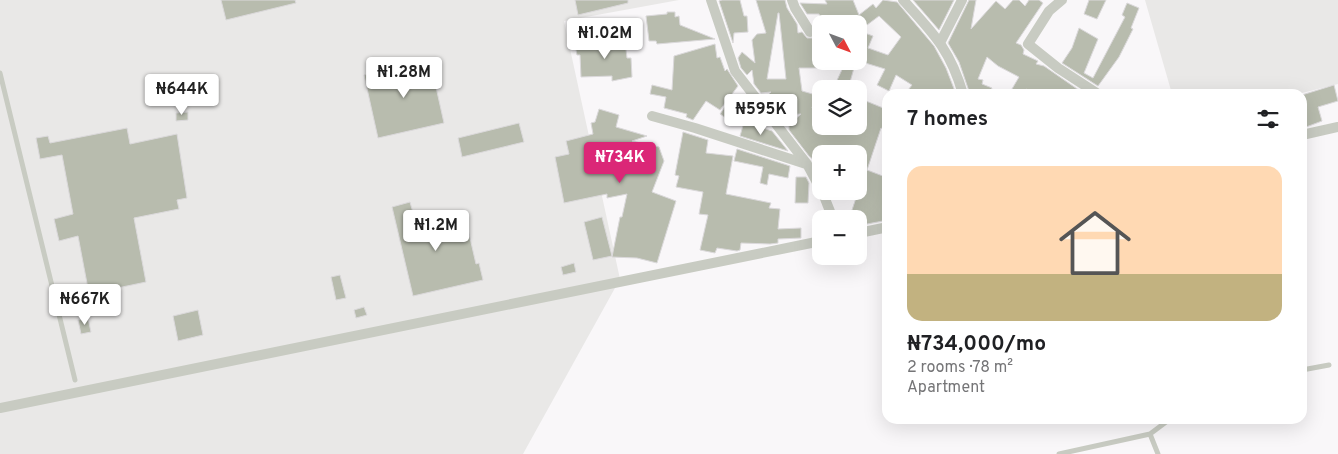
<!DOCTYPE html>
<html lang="en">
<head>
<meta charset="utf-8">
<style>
  :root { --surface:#fff; --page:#f2f2f2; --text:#202124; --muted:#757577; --line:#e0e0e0; --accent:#db2777 }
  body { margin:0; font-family:Overpass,sans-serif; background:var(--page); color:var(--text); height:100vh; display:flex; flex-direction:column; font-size:19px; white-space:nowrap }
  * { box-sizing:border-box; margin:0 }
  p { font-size:16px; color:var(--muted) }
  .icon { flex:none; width:28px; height:28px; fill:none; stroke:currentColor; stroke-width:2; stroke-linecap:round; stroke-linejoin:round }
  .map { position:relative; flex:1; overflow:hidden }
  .details { position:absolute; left:882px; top:89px; width:425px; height:335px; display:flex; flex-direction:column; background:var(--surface); border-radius:15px; box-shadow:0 5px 20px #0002 }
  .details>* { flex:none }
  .needle { width:32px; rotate:131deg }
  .tools { position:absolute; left:812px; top:15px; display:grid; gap:10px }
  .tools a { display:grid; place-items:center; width:55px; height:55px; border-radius:10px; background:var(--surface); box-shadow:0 5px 20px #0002; font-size:25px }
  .price { position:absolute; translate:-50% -42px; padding:0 11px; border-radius:5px; background:#fff; color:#222; font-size:16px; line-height:32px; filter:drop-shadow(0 1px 2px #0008) }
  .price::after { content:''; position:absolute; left:50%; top:30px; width:15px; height:11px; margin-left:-8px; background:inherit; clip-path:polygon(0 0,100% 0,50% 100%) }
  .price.active { background:var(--accent); color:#fff }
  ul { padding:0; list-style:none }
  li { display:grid; align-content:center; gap:10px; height:265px; padding:0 25px }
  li+li { border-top:1px solid var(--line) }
  li span { display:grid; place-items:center; height:155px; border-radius:15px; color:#555 }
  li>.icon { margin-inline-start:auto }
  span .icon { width:90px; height:90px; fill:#fffc; stroke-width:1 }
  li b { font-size:21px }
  h2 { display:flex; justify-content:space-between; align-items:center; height:60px; padding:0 25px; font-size:21px }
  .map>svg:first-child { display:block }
</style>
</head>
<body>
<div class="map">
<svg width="1338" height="454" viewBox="0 0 1338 454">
  <rect width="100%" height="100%" fill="#f9f7f9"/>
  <path fill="#e9e8e7" d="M0,0H679L564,21L620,279L523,454H0Z
    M1145,0H1338V84L1298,94H1172Z"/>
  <path fill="#b8bcae" stroke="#dbd9db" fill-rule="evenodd" d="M221,0H295L296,3L226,20Z
    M575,0H628V3L578,15Z
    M722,0H740L744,16H747L748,32L734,33L733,43L719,1Z
    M756,0H785L787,8L797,24L798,33L802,32L807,38H813L817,31L820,30L821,68H799L802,91L816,95L812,108L821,109V126H843L859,131V105L861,99L888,110V132L881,128L867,170L888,178V220L867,224L859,223L860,219H849L859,189V154H821V166L809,156L789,130V125L801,114L778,115L776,99L765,98L771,92L761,93L754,84L752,70L747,75L741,68L738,58L742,52L755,63L752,40L757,34L766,33ZM778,13H779L786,79H767Z
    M825,0H853L859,15L873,4L876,8L883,0L897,2L934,46L946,68L956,94H905L912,85L896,75L889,91L877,85L885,69L859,61V24H843L836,18L821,22L819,14H807L800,3L827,4ZM879,16L901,37L888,55L868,48L873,36L859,31Z
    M913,0H954L939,30Z
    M969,0H976L971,29L996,1L1005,9L1013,0H1019L1025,6L1029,0H1039L1043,3L1016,43L1021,45L1024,50L1023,54L1038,61L1036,64L1044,66L1080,91L1078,94H1034L1026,89L1022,94H1009L1019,77L998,66L987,57L978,79L983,80L982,84L992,88L989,94H970L959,62L948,43Z
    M1089,0H1106L1097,19L1084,14Z
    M1127,3L1139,8L1131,28L1133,29L1119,57L1098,86L1062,63L1072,48L1079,28L1098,39L1084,73L1093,78L1125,17L1122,15Z
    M667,12H675V17L679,16L680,25L715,39L657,44L656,41H649L646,16L667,14Z
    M606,41H625L627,58H631L632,77L612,81V76L581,77L580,55H577L575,45Z
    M715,44L717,58L720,57L725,71L727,69L738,86L720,110L706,101L693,120L686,117L687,114L664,108L666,97L650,94L652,85L672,90L674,56Z
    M430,60L444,123L378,138L364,75Z
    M846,61H856L848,89H833Z
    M1334,85L1338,101L1318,107L1322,121L1306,127L1302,117V95Z
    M725,107L742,117L726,118L720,114Z
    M599,109L619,115L616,127L647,136L632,141L659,147L664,161L652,192L676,201L657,263L637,258L612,257L620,217H622L627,194L607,198V194L564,203L555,157L569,154L566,141L593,134L591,123L595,122Z
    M188,112V120L176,121V113Z
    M744,122L772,131L788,151L740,136Z
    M519,123L524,142L462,157L458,138Z
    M127,128L130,144L177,134L187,198L177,200L179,209L134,218L146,282L89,294L78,236L59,241L54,219L73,214L62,155L40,159L36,138L48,136L50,143Z
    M683,132L708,140L706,153L733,156L726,194L771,203L769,208L780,209L778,229L801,228V238L778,239V243L770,244L741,243L740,250L737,251L717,248L715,253L700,250L708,215L699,214L703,192L676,187L679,176L675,175Z
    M737,149L790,166L788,178L769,174L767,185L760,183L763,167L734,161Z
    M796,177H806L809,183L808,203H795Z
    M410,202L417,227L465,216L476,264L479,263L483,280L413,296L392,207Z
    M602,217L612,256L593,260L584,222Z
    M574,263L576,272L563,275L561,267Z
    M340,275L346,298L336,300L331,277Z
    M364,307L367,315L356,318L354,310Z
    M198,310L203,335L178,341L173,316Z
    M88,318L91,332L81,334L78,320Z"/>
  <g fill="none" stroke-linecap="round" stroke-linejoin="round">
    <path stroke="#c8cbc2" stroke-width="5" d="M0,73L75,380
      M1302,370L1329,365
      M1150,434L1158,454
      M1059,454L1150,434L1170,419"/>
    <path stroke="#c8cbc2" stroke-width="10" d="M711,0L735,71L807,164L821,190
      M792,0L795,8L810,32
      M903,0C933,33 950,49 963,94
      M1062,0L1049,11L1028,44L1058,68L1098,94
      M941,41L962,0
      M652,116L695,128L806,164
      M1302,135L1338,127
      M822,191L833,219
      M859,233L888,227
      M0,408L821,241"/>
  </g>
</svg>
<div class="tools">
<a><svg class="needle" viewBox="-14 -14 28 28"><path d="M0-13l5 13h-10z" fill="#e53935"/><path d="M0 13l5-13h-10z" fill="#757577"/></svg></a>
<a><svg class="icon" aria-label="layers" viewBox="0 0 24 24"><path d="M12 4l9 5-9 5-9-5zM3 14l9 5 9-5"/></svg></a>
<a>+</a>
<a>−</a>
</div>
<b class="price" style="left:605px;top:60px">₦1.02M</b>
<b class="price" style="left:404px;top:99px">₦1.28M</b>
<b class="price" style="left:182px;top:116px">₦644K</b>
<b class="price" style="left:761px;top:136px">₦595K</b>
<b class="price active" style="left:620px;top:184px">₦734K</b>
<b class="price" style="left:436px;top:252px">₦1.2M</b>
<b class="price" style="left:85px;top:326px">₦667K</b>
<section class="details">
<h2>7 homes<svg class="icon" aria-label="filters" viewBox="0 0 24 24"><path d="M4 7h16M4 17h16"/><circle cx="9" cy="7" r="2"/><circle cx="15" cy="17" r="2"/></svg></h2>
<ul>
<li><span style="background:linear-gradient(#ffd9b3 70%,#c2b280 0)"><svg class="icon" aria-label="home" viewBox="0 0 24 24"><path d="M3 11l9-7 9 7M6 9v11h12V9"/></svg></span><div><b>₦734,000/mo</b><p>2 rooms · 78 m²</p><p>Apartment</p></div></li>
</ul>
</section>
</div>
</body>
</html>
